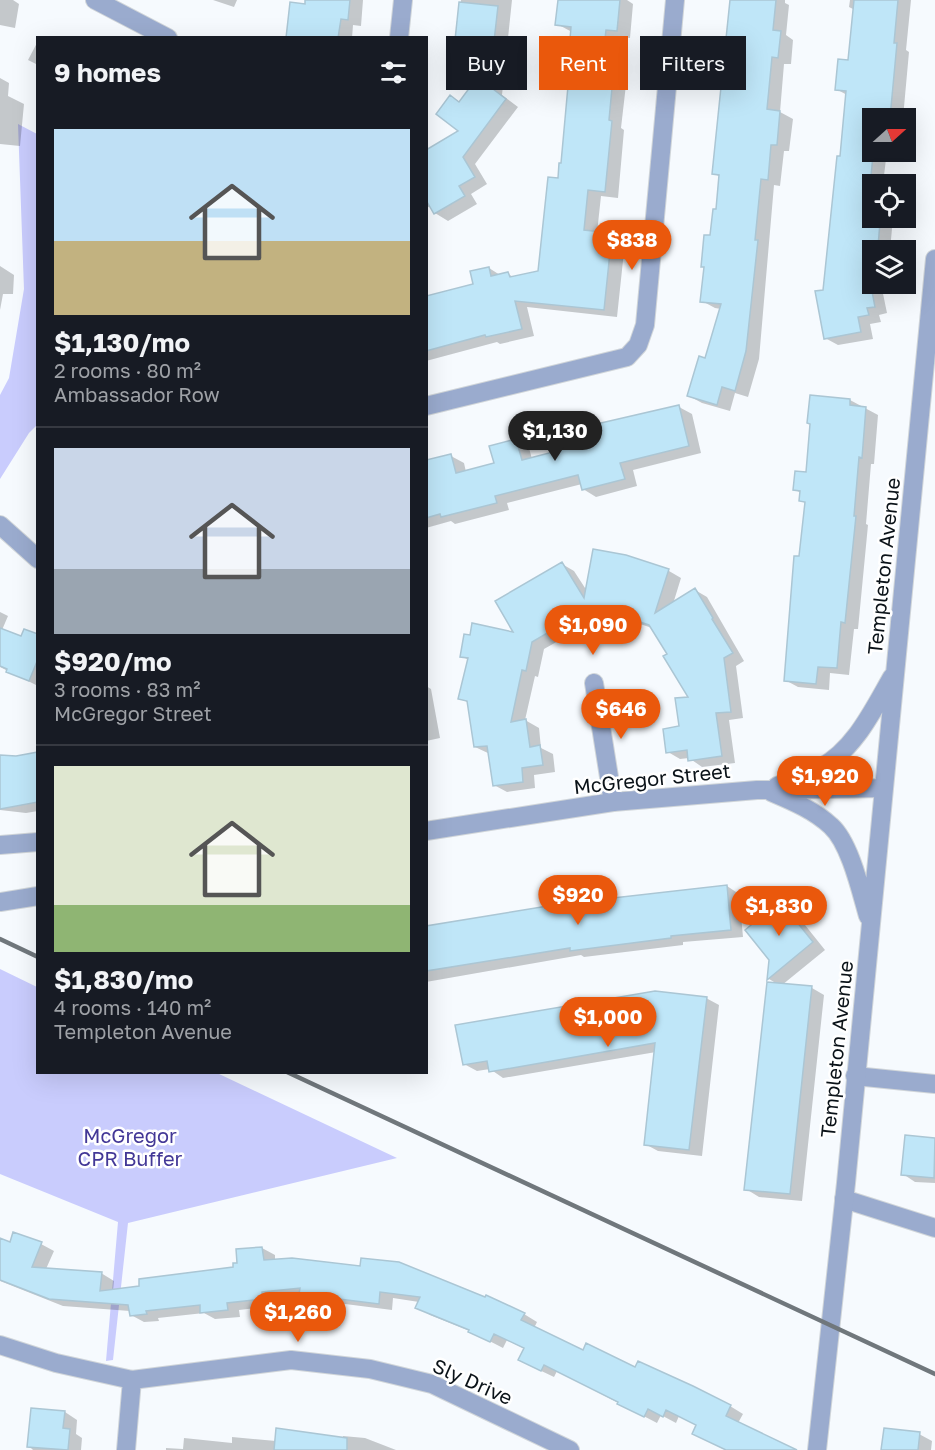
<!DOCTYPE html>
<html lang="en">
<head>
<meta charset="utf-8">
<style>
  :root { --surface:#171b24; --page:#20242c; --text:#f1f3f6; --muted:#9ea1a6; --line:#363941; --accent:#ea580c }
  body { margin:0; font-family:"Golos Text",sans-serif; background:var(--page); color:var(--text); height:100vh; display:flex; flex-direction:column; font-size:22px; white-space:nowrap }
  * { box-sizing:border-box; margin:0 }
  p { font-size:20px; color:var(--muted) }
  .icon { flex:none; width:33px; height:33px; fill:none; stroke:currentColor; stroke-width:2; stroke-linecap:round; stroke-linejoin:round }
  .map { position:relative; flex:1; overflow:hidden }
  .side { position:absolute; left:36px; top:36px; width:392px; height:1038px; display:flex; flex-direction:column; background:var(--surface); border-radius:0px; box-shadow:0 6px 24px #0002 }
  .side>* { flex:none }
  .banner { position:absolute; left:446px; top:36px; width:399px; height:54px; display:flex; gap:12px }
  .needle { width:39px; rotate:69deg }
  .controls { position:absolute; left:862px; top:108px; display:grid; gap:12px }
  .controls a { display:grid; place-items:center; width:54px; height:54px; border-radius:0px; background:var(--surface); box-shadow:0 6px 24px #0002; font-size:30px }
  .price { position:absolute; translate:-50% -51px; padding:0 14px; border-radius:21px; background:var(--accent); color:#fff; font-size:20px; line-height:39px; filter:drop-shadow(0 2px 3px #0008) }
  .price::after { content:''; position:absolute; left:50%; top:36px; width:18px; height:14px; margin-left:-9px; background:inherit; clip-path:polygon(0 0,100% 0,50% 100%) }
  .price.current { background:#222; color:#fff }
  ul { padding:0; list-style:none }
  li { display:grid; align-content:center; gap:12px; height:318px; padding:0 18px }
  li+li { border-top:2px solid var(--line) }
  li span { display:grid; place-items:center; height:186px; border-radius:0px; color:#555 }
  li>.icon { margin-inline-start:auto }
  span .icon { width:108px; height:108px; fill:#fffc; stroke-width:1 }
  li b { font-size:26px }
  h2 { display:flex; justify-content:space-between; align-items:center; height:72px; padding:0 18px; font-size:26px }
  .chip { padding:0 21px; border-radius:0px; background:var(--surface); box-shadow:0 6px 24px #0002; font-size:21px; line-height:54px }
  .chip.current { background:var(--accent); color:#fff }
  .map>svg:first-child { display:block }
</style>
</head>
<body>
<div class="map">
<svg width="935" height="1450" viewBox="0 0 935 1450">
  <rect width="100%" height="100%" fill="#f6fafe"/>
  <path fill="#c9ccfd" d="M18,124L37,134V425L29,433L0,479V395L9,378L24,289Z
    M0,969L37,987L38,1072L217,1073L397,1158L128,1223L113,1360L106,1361L118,1222L0,1174Z"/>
  <path fill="#0003" d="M0,0H13L19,4L15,28L0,25Z
    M213,0H237L234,7Z
    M307,0H363L361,26L353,25L352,38H287L306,6Z
    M461,0H512L502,95L518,107L475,164L487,184L471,194L477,204L448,221L435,213L431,206L426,208V152L461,131L451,97L460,102L486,68L467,65L454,58Z
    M559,0H627L633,4L630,38L618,37L615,70L627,76L621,128L624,130L618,198L601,196L597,233L612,234L625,242L617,317L527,307L534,336L500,344L497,342L426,361V297L475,285L489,268L500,275L508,274L515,278L539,272L562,165L569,89L562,85L569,64L572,32L557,24Z
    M731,0H785V3L789,5L786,35L793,40L791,64H784L780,112L793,119L789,151H784L780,186L774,185L759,359L748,397L735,393L730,411L702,403L689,396L706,360L721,309L715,308L702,301L711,237L717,211L720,177L714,173Z
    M850,0H911L906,50L909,52L903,118H873V152H891L890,160L886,159L883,184H873V218H893L890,250H873V284H881L887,313L879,315L881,322L870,324L873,339L838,345L825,338L824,291L847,95L836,89L850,62L855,10L849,7Z
    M38,41V65L28,60Z
    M0,78L9,83L8,96L24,104L20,146L0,144Z
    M0,266L14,275L13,294H3L0,310Z
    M850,400L878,415L874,464H871L866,524L868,525L858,629H854L849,675L830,673L829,690L798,687L785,680L806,504L801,500L802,493L795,490L807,474Z
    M679,407L692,414L701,453L633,470L637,486L596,497L583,489L582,484L507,503L509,510L455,524L451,521L426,528V461L451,456L464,463L466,472L496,464L516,440L529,448L532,459L559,452Z
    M626,556L669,571L681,578L673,604L695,590L707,597L744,661L736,666L743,718L729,720L735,763L702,767L689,758L680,759L668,752L680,728L690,698L669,655L652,628L625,619L624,623L597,619L544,649L538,677L535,676L525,720L539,728L541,748L553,754L555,772L534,775L535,788L507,792L494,785L490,754L475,747L469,703L460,698L469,660L461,656L516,634L562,564L574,571L587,591Z
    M0,612L8,616L2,630L22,638L38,636V686L0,667Z
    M426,686L431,689L440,738L426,741Z
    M38,754V811L26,813L0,810V756L16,758Z
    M727,886L739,894L743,937L683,942V945L584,957L581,955L426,982V929Z
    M780,903L793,910L825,950L782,985L812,988L824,995L802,1201L759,1197L746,1189L779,985L769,979Z
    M706,998L719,1005L702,1156L658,1151L645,1144L656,1052L503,1078L490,1069L477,1071L464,1064Z
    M906,1137L935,1140V1183L915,1182L903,1174Z
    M0,1239L11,1244H41L54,1251L46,1269L101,1273L114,1281L113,1291L141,1288L235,1268L262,1248L275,1255V1261L524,1314L537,1322L534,1328L583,1352L636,1369L730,1406L743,1414L738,1423L787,1450H725L706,1440L698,1425L679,1416L676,1423L661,1415L657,1423L557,1371L554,1377L533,1367L525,1349L507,1340L503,1348L470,1331L430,1315L417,1307L419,1302L393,1298L392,1310L314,1300L305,1296L274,1299V1306L239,1310L240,1317L215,1319L204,1313L158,1318L159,1321L144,1322L131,1315L130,1311L63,1306L0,1281Z
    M65,1412L77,1420L76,1434L82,1438L81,1450H33L29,1446Z
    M919,1434L932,1441L931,1450H883Z
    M343,1436L365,1438L396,1450H166V1448L183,1449L184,1438L232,1443V1437L276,1441L343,1439Z"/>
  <path fill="#bfe6f8" stroke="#abc6d4" stroke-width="1.5" d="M305,0H350L348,20L341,19L338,38H286L290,2L305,4Z
    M558,0H620L617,31L606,30L602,66L614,67L609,120L612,121L605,192L588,190L584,230L612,233L604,310L515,301L522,329L486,337L485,335L426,351V296L473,284L470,271L489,267L491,276L508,272L510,277L538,271L548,177L558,178L559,163H561L568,86L561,85L563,62L568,63L571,27L555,25Z
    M730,0H776L773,30L781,31L778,58L772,57L767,109L780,111L777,145H771L768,180L761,179L755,240H758L746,351L735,391L722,387L717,405L687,396L699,356L705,358L721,304L700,302L704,267H701L704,235H710L713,209H716L719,175L712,174Z
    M854,0H898L894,43H897L890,118H873V155L870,187L873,188V222L880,223L878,246L870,245L868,270L875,307L867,308L869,315L858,317L861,332L824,339L815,291L823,290L837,156H840L846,91L835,90L838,59L848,60Z
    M459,2L498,6L489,86L506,99L463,157L475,177L459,186L465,196L434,214L426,200V150L458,131L436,114L450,95L459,102L488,63L453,59Z
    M810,395L850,399V405L866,407L862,458L859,457L854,516H856L845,623L841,622L837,668L818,667L816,684L784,681L794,556H799L805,502L799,501L800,491L793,490L795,471L806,472L810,424L807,423Z
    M679,405L689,446L620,463L625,479L582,490L578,475L495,496L497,503L441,517L440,514L426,518V460L451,454L456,473L494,463L489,446L516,439L522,460L557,451L555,443L568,439L566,431Z
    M593,549L626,555L669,569L655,613L695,588L713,618L712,619L733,653L724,658L731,712L716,713L722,756L688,761L687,750L666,753L663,729L679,726L675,698L688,697L663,656L667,654L649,625L612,613V617L583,612L532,642L526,671L522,670L511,722L526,719L530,747L540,745L543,765L522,768L523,782L493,786L487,746L474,747L467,701L458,699L468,658L460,657L464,634L470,635L472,623L513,632L495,601L562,562L584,598Z
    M0,628L21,636L24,629L38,634V659L29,681L6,672L7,669L0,666Z
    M38,752V802L0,809V755L16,756Z
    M727,885L731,930L671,936V938L570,951V948L426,971V926L560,904Z
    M780,901L813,942L767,980L769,960L745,930Z
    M767,982L812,986L790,1194L744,1190Z
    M655,991L707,997L689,1150L644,1145L655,1043L489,1072L487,1061L463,1065L455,1025Z
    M905,1135L935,1138L934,1178L901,1175Z
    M13,1232L42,1242L32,1267L102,1272L100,1291L139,1286V1279L233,1267V1263H237L236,1249L262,1247L264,1260L292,1258L360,1266L361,1258L399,1262L485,1297L486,1295L525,1313L521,1320L583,1350L586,1343L635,1367L638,1361L693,1386L731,1405L726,1416L797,1450H726L692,1434L696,1425L666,1410L663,1417L648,1409L644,1417L617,1404L618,1402L544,1365L541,1371L518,1360L524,1348L494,1334L490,1342L468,1332L469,1330L415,1308L420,1297L380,1292L379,1304L299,1294L300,1288L262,1292V1299L227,1303L228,1310L200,1313V1305L146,1311L147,1314L130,1316L128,1305L49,1299L0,1280V1238L10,1242Z
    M31,1408L65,1411L63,1428L70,1429L68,1450L27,1447Z
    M276,1428L347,1438V1450H274Z
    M884,1428L920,1432L918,1450H881Z"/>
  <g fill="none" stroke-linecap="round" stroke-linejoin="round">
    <defs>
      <path id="minor" d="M95,0L168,38
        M399,38L403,0
        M426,406L627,357L638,345L645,325L675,0
        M0,525L38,559
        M594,683L613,802
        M0,845L38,842
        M855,1076L935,1084
        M844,1199L935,1228
        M0,1345L56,1363L132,1380L291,1360L370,1369L432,1384L570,1450
        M126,1450L132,1380"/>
      <path id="tertiary" d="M777,786C791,780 807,775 820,768C855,749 873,710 892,677
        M771,792C792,801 814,810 831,826C850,843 861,892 868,916
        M426,831L613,802L757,790L884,788
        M0,902L38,896
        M817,1450L846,1183L935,259"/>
    </defs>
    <use href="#minor" stroke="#d0d5d9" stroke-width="20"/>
    <use href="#tertiary" stroke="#d0d5d9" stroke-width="20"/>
    <use href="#minor" stroke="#9aabce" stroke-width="18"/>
    <use href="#tertiary" stroke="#9aabce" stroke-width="18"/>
    <path stroke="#70777c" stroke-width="4.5" d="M0,939L38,957
      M287,1072L935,1374"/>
  </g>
  <g text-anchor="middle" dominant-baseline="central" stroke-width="5" stroke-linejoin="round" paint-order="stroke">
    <g font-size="20" fill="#0a1218" stroke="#fff">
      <text transform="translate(883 566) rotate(-84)">Templeton Avenue</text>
      <text transform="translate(652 778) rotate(-6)">McGregor Street</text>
      <text transform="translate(836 1049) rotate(-84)">Templeton Avenue</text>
      <text transform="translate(473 1381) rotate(24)">Sly Drive</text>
    </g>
    <g font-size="20" fill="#433897" stroke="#fff">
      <text x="130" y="1135">McGregor<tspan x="130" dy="23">CPR Buffer</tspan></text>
    </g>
  </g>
</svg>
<div class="controls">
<a><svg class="needle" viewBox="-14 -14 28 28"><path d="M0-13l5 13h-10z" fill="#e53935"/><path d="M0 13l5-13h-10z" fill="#9ea1a6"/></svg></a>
<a><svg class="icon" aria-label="locate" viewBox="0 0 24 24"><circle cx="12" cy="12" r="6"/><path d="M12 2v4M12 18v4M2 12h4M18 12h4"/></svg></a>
<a><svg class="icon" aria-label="layers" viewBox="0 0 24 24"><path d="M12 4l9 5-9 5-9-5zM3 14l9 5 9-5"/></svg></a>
</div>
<b class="price" style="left:632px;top:271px">$838</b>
<b class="price current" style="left:555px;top:462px">$1,130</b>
<b class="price" style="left:593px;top:656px">$1,090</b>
<b class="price" style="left:621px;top:740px">$646</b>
<b class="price" style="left:825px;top:807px">$1,920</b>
<b class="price" style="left:578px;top:926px">$920</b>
<b class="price" style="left:779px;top:937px">$1,830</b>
<b class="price" style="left:608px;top:1048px">$1,000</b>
<b class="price" style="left:298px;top:1343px">$1,260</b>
<div class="banner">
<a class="chip">Buy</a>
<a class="chip current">Rent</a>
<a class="chip">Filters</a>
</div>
<section class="side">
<h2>9 homes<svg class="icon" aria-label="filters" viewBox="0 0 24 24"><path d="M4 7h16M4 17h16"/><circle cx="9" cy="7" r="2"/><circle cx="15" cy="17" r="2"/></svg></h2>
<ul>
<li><span style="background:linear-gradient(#bfe0f5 60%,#c2b280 0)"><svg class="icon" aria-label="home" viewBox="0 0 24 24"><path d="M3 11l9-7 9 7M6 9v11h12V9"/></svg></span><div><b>$1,130/mo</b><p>2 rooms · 80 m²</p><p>Ambassador Row</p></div></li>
<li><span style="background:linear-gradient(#c9d6e8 65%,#9aa5b1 0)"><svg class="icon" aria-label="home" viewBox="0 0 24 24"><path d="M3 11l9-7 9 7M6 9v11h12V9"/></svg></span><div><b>$920/mo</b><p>3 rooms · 83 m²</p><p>McGregor Street</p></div></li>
<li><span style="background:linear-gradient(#dfe7d0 75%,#8fb573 0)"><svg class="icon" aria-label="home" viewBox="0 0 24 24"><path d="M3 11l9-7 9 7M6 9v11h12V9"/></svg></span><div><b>$1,830/mo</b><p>4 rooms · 140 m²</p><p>Templeton Avenue</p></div></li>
</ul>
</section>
</div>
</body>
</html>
